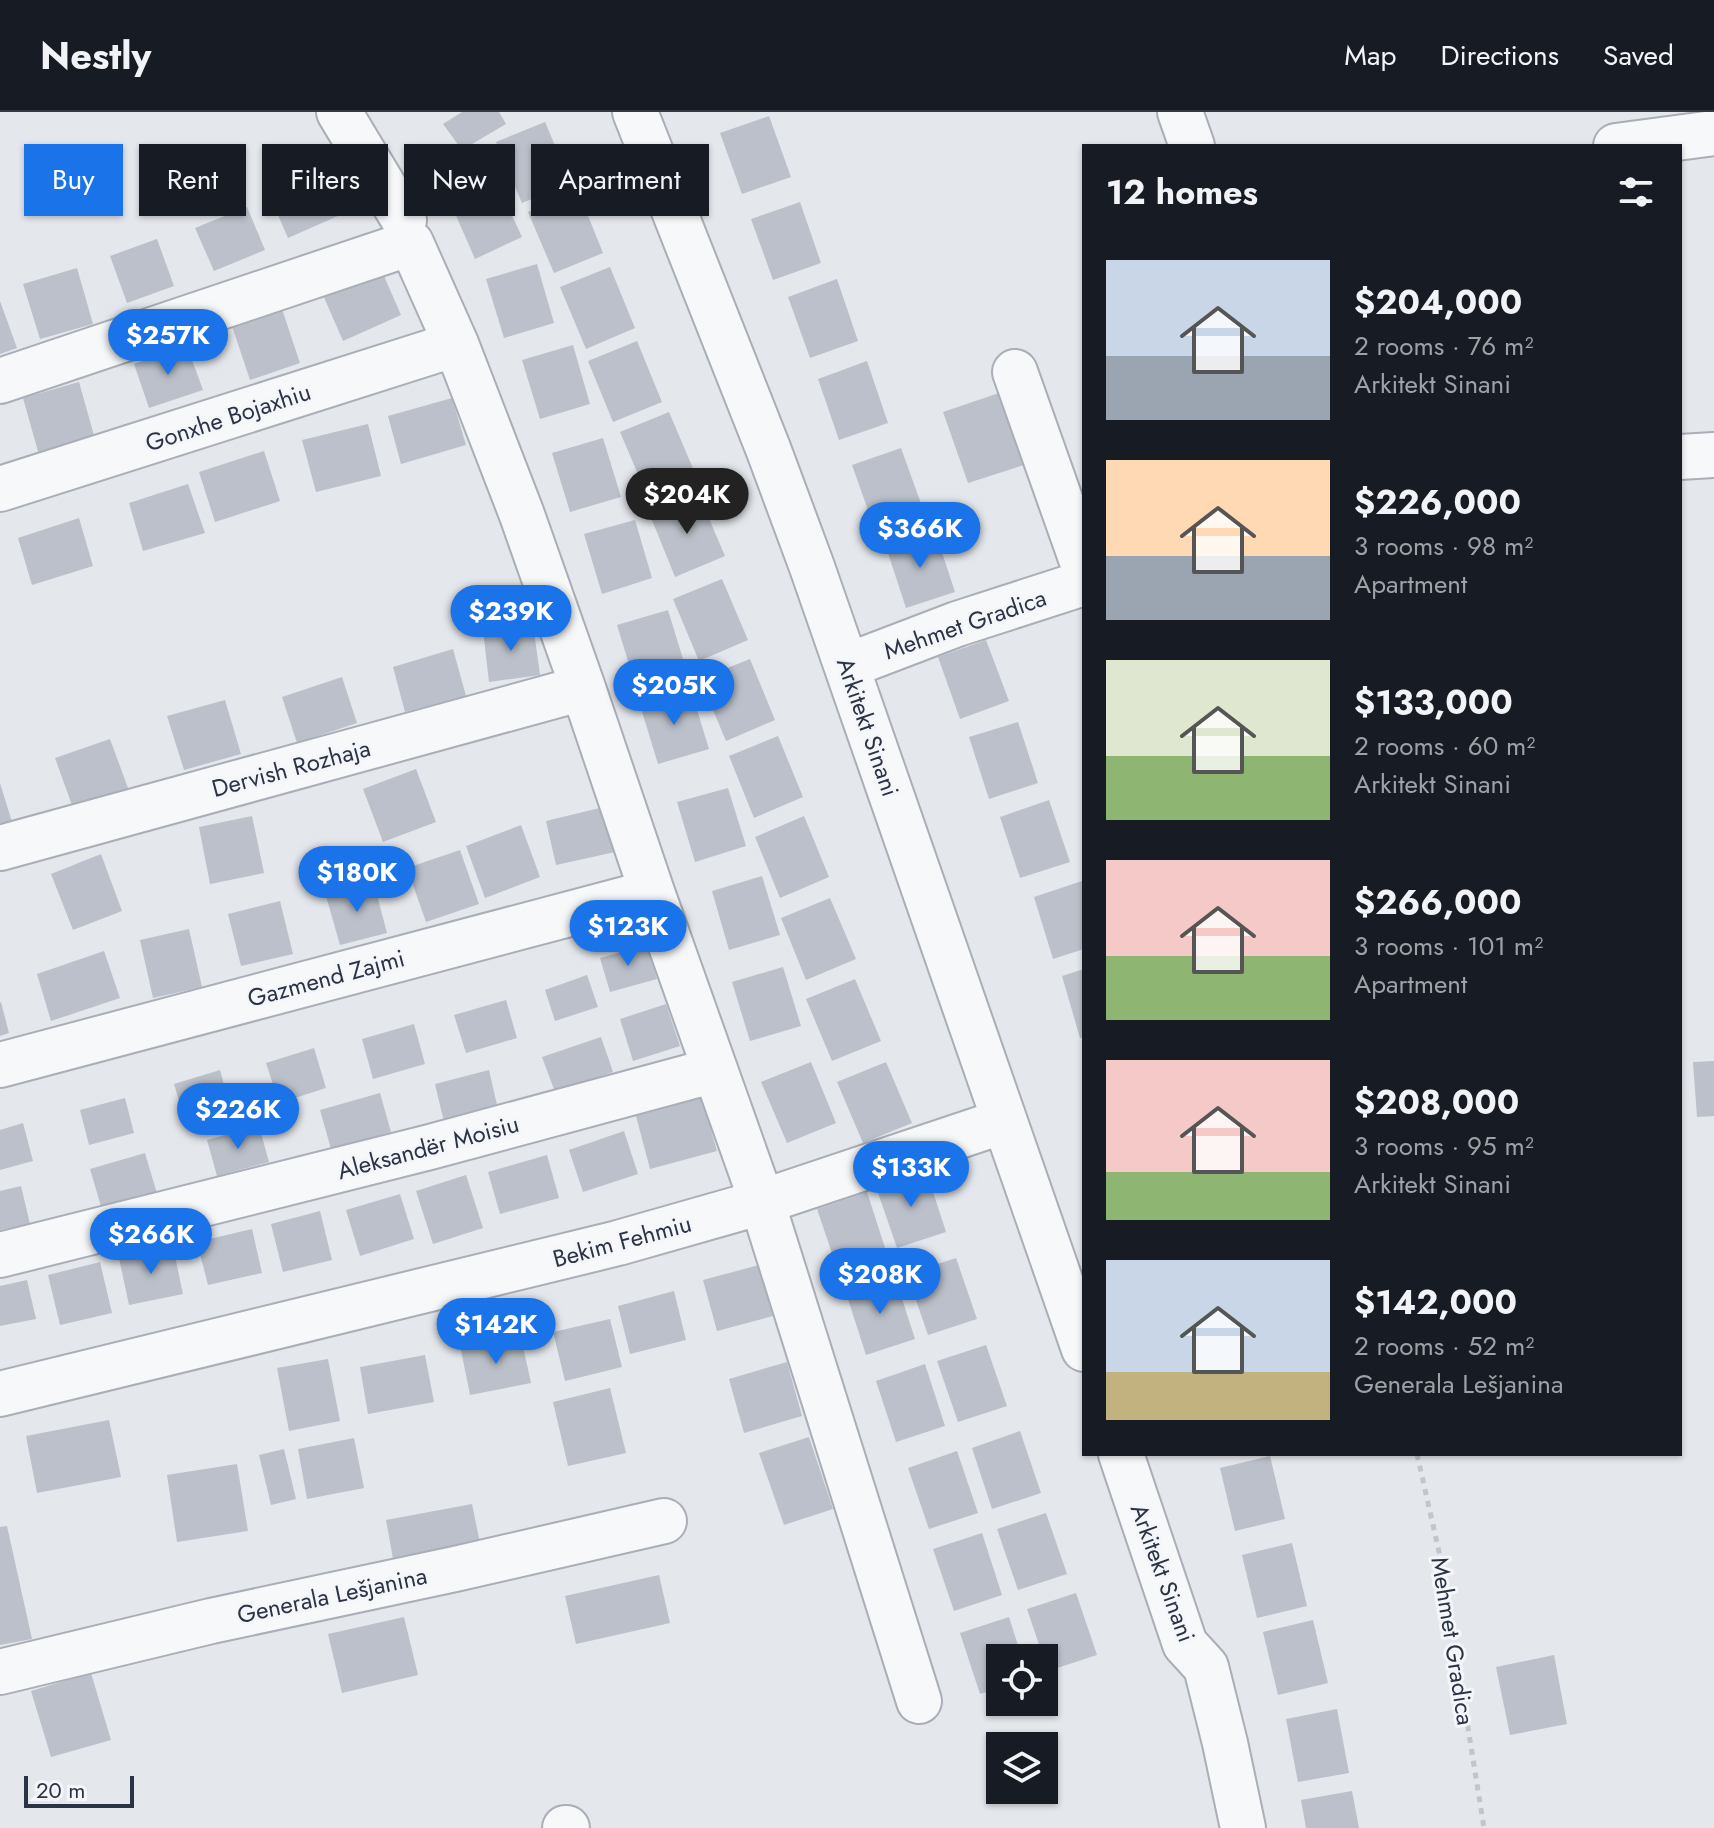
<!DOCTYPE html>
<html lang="en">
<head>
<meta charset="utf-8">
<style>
  :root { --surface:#171b24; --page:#20242c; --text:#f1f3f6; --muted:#9ea1a6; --line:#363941; --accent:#1a73e8 }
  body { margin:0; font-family:Jost,sans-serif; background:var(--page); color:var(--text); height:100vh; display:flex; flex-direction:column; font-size:30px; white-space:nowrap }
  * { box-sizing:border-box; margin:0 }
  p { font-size:26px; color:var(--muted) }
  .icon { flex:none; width:44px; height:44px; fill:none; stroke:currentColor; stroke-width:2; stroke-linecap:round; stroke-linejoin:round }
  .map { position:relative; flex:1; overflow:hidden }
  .side { position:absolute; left:1082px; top:32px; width:600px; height:1312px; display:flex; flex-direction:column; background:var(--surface); border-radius:0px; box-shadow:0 2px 6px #0004 }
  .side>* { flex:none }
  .top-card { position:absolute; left:24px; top:32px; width:760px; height:72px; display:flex; gap:16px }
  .controls { position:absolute; left:986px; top:1532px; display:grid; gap:16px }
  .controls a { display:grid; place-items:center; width:72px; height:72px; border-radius:0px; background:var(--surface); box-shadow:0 2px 6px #0004; font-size:40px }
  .scale { position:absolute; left:24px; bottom:20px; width:110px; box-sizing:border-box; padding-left:8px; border:4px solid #2b3445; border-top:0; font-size:22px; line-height:28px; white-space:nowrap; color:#2b3445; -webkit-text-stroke:6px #f4f6f9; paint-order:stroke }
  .price { position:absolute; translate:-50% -68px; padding:0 18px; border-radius:28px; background:var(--accent); color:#fff; font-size:26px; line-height:52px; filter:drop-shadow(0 2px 4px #0008) }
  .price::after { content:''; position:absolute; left:50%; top:48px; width:24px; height:18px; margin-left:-12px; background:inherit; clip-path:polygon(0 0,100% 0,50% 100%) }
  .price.current { background:#222; color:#fff }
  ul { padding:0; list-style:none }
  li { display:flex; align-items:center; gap:24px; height:200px; padding:0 24px }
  li span { display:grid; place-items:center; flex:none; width:224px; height:160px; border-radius:0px; color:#555 }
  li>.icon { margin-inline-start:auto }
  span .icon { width:96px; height:96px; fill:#fffc; stroke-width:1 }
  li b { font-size:34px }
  h2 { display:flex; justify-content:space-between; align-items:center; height:96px; padding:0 24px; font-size:34px }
  .tag { padding:0 28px; border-radius:0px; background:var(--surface); box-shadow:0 2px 6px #0004; font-size:28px; line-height:72px }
  .tag.current { background:var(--accent); color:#fff }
  header { display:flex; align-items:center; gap:48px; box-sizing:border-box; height:112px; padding:0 40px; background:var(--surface); border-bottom:2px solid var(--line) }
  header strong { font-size:38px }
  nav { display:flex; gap:44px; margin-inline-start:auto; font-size:28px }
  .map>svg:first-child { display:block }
</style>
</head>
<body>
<header>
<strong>Nestly</strong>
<nav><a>Map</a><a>Directions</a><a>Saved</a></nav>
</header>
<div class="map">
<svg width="1714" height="1716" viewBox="0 0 1714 1716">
  <rect width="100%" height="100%" fill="#e4e7ec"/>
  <path fill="#bbc0ca" d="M462,0H499L506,12L462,38L443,12Z
    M769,4L791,65L742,82L720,21Z
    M545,10L571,71L522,91L496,30Z
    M319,54L340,103L288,126L267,78Z
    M497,71L522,125L475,147L451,92Z
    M578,79L603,141L554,161L528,100Z
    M800,90L821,151L773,168L751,107Z
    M247,95L265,138L214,159L195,116Z
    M157,127L174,174L127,191L110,144Z
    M537,152L554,211L504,226L486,167Z
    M610,155L635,216L586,237L560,175Z
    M77,156L93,212L40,227L23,172Z
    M381,157L401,203L343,229L323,183Z
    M837,167L858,229L810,246L788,185Z
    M0,189L17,236L0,242Z
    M282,197L300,251L250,268L232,214Z
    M637,229L662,290L613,310L588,249Z
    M573,233L590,292L540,307L522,248Z
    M187,234L203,278L149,296L134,252Z
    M867,249L888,311L839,328L818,267Z
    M79,270L95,327L39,343L23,286Z
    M999,281L1024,353L968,371L943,300Z
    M452,286L466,333L401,352L388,304Z
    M669,300L695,361L646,381L620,320Z
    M368,312L381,364L316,380L302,328Z
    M603,326L621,385L570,400L552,341Z
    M901,336L923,397L874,415L852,353Z
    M264,339L280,389L215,410L199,360Z
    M188,372L205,421L143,439L129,391Z
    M699,383L725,444L675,465L650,403Z
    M79,406L93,454L32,473L18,426Z
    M635,408L652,466L602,482L584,422Z
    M935,419L955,480L906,496L886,435Z
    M722,467L748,528L699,549L673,487Z
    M668,498L686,557L635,572L617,513Z
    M533,512L540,563L489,570L483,518Z
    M986,528L1009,589L960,607L938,545Z
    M453,537L466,584L405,600L393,555Z
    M750,547L775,608L726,629L700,567Z
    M342,565L357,611L297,631L282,585Z
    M691,578L709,637L658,652L640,593Z
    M225,588L241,642L184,658L167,604Z
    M1018,610L1038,671L989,687L969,625Z
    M778,624L803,685L754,706L729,644Z
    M110,627L128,676L73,696L55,646Z
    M416,657L436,710L383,730L363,677Z
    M0,671L12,710L0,714Z
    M728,676L746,734L695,750L677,690Z
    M1049,688L1070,750L1020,766L1000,705Z
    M604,695L615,740L556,753L546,709Z
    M252,704L264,761L210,772L199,715Z
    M804,704L829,765L780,786L755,725Z
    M521,713L540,765L485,786L466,734Z
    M460,738L479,792L426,810L407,756Z
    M101,742L122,799L73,818L51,762Z
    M762,764L780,823L729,838L712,779Z
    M1082,769L1084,774V837L1053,847L1034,785Z
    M374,772L387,821L340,833L326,784Z
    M830,786L856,847L806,868L781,806Z
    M280,789L293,842L241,854L228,802Z
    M189,817L202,875L153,886L140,828Z
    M647,833L657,867L610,880L600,846Z
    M104,839L120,886L51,909L37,862Z
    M783,855L801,914L750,929L732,870Z
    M1084,857V925L1080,926L1062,864Z
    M587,863L598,895L555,909L545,878Z
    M855,867L881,929L832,949L806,887Z
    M506,888L517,926L466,941L454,903Z
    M1,890L9,921L0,924V891Z
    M666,892L680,934L633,949L620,907Z
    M414,912L425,952L373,967L362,927Z
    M601,925L613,960L555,980L542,945Z
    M314,936L326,976L279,991L266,951Z
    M1714,949V1004L1697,1005L1693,950Z
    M811,950L836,1011L787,1031L761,970Z
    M886,950L912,1011L863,1031L837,970Z
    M220,958L231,997L185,1009L174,972Z
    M489,958L498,997L444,1010L435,972Z
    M380,981L391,1020L331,1037L320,998Z
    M125,986L134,1021L89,1033L80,998Z
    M702,986L717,1039L650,1057L636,1004Z
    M23,1011L33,1049L0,1058V1018Z
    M259,1014L269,1050L217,1064L207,1028Z
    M624,1019L638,1062L583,1080L569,1038Z
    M145,1041L158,1085L103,1101L90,1057Z
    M547,1043L559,1086L500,1102L488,1060Z
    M926,1058L946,1120L897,1136L876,1075Z
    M466,1063L483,1116L433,1132L416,1079Z
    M21,1074L30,1112L0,1118V1079Z
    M867,1080L887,1142L838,1159L817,1097Z
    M400,1082L414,1127L360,1144L346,1098Z
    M320,1099L332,1148L283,1160L271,1112Z
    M252,1117L262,1161L208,1173L197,1130Z
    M173,1135L183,1182L129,1193L119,1146Z
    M956,1146L977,1207L928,1223L907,1162Z
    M100,1150L112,1201L60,1213L48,1163Z
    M759,1153L773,1204L717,1219L703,1168Z
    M895,1165L915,1227L866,1243L846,1181Z
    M27,1168L36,1207L0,1214V1174Z
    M674,1179L686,1228L630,1242L618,1194Z
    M610,1207L622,1255L565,1269L553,1220Z
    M521,1225L531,1271L470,1283L461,1238Z
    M986,1233L1007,1294L958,1310L937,1249Z
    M425,1243L434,1290L368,1302L360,1255Z
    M328,1247L340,1309L289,1319L277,1256Z
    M787,1250L802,1304L744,1321L729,1267Z
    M925,1252L945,1314L896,1330L876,1269Z
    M610,1276L626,1341L568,1354L553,1290Z
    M109,1308L121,1365L37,1381L26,1324Z
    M1020,1319L1041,1381L992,1397L972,1336Z
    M809,1325L833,1397L784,1413L759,1341Z
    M354,1326L364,1376L307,1387L298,1337Z
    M284,1337L296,1387L271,1393L259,1343Z
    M957,1339L978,1401L929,1417L908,1356Z
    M1270,1344L1285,1407L1235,1419L1220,1356Z
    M237,1352L248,1419L177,1430L167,1363Z
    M472,1392L481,1436L394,1452L386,1408Z
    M1046,1401L1067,1462L1018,1478L997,1417Z
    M7,1414L32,1527L0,1533V1415Z
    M982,1421L1002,1483L954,1499L933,1437Z
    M1292,1431L1307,1494L1257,1506L1242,1443Z
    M659,1463L670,1511L576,1532L565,1484Z
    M1076,1481L1097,1543L1048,1559L1027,1497Z
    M404,1505L418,1563L342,1581L328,1522Z
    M1009,1505L1022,1546H1000V1576L980,1582L960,1521Z
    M1313,1508L1328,1571L1278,1583L1263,1520Z
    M1554,1543L1567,1612L1510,1623L1496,1555Z
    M91,1561L111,1628L51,1645L31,1579Z
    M1337,1597L1349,1661L1298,1670L1286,1607Z
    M1352,1679L1359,1716H1306L1301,1688Z"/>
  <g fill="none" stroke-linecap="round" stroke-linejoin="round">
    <defs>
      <path id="minor" d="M339,0L404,108
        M635,0L769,339L812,455L1084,1237
        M1180,0L1192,34
        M1616,34L1714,21
        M1015,260L1084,455
        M0,269L411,131L456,232L522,403L583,576L652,780L762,1090L919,1589
        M1680,345L1714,343
        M0,377L456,232
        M847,554L957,512L1084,471
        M0,736L583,576
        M0,953L652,780
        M0,1143L430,1035L715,958
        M0,1282L618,1131L762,1090L1004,1009
        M1121,1342L1185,1532L1206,1555L1225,1631L1243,1716
        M0,1560L211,1509L455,1457L664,1409
        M565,1716H567"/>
    </defs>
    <use href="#minor" stroke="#a9aeb7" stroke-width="48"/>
    <path stroke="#c2c5cb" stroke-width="5" stroke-dasharray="6 6" stroke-linecap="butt" d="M1417,1342L1442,1453L1484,1716"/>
    <use href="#minor" stroke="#f7f8fa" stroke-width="44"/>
  </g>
  <g text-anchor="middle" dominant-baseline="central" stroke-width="6" stroke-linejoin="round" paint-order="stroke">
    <g font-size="24" fill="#2b3445" stroke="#f4f6f9">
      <text transform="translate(228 305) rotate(-18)">Gonxhe Bojaxhiu</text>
      <text transform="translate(965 512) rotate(-19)">Mehmet Gradica</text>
      <text transform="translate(868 615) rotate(71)">Arkitekt Sinani</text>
      <text transform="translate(291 656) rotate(-15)">Dervish Rozhaja</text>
      <text transform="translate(326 866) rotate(-15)">Gazmend Zajmi</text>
      <text transform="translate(428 1035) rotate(-15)">Aleksandër Moisiu</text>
      <text transform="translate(622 1129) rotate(-15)">Bekim Fehmiu</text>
      <text transform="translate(1163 1461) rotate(70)">Arkitekt Sinani</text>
      <text transform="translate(332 1483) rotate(-12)">Generala Lešjanina</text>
      <text transform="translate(1453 1529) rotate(81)">Mehmet Gradica</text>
    </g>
  </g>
</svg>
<div class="controls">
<a><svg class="icon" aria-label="locate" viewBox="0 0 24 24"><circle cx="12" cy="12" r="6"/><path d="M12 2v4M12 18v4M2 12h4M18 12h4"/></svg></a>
<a><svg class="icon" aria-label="layers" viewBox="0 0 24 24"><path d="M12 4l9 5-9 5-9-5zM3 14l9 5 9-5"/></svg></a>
</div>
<div class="scale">20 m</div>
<b class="price" style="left:168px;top:265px">$257K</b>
<b class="price current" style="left:687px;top:424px">$204K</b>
<b class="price" style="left:920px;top:458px">$366K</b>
<b class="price" style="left:511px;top:541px">$239K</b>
<b class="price" style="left:674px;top:615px">$205K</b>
<b class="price" style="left:357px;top:802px">$180K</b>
<b class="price" style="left:628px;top:856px">$123K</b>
<b class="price" style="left:238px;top:1039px">$226K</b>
<b class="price" style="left:911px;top:1097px">$133K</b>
<b class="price" style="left:151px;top:1164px">$266K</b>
<b class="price" style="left:880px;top:1204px">$208K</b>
<b class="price" style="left:496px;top:1254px">$142K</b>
<div class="top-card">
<a class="tag current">Buy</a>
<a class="tag">Rent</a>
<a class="tag">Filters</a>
<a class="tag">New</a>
<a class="tag">Apartment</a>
</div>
<section class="side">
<h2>12 homes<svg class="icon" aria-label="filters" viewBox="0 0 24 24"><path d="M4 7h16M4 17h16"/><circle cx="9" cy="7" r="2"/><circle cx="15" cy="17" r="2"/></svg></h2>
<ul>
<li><span style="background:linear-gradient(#c9d6e8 60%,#9aa5b1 0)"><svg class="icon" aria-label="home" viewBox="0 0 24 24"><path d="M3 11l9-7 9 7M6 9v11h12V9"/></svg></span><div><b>$204,000</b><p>2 rooms · 76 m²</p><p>Arkitekt Sinani</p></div></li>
<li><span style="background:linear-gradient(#ffd9b3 60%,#9aa5b1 0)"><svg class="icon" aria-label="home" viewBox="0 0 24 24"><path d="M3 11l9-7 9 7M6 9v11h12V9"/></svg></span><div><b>$226,000</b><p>3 rooms · 98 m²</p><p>Apartment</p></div></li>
<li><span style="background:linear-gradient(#dfe7d0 60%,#8fb573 0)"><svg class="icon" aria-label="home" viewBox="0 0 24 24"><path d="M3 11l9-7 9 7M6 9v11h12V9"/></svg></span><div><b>$133,000</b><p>2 rooms · 60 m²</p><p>Arkitekt Sinani</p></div></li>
<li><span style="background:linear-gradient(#f6c9c9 60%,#8fb573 0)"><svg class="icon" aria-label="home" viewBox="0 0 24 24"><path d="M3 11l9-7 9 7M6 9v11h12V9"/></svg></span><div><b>$266,000</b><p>3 rooms · 101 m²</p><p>Apartment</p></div></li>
<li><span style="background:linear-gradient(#f6c9c9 70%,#8fb573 0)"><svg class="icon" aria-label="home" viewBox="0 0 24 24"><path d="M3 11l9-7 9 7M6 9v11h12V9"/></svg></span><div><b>$208,000</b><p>3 rooms · 95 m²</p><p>Arkitekt Sinani</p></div></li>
<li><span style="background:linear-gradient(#c9d6e8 70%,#c2b280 0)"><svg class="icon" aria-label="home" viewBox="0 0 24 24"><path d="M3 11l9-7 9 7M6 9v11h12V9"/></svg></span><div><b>$142,000</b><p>2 rooms · 52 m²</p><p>Generala Lešjanina</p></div></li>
</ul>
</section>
</div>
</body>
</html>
